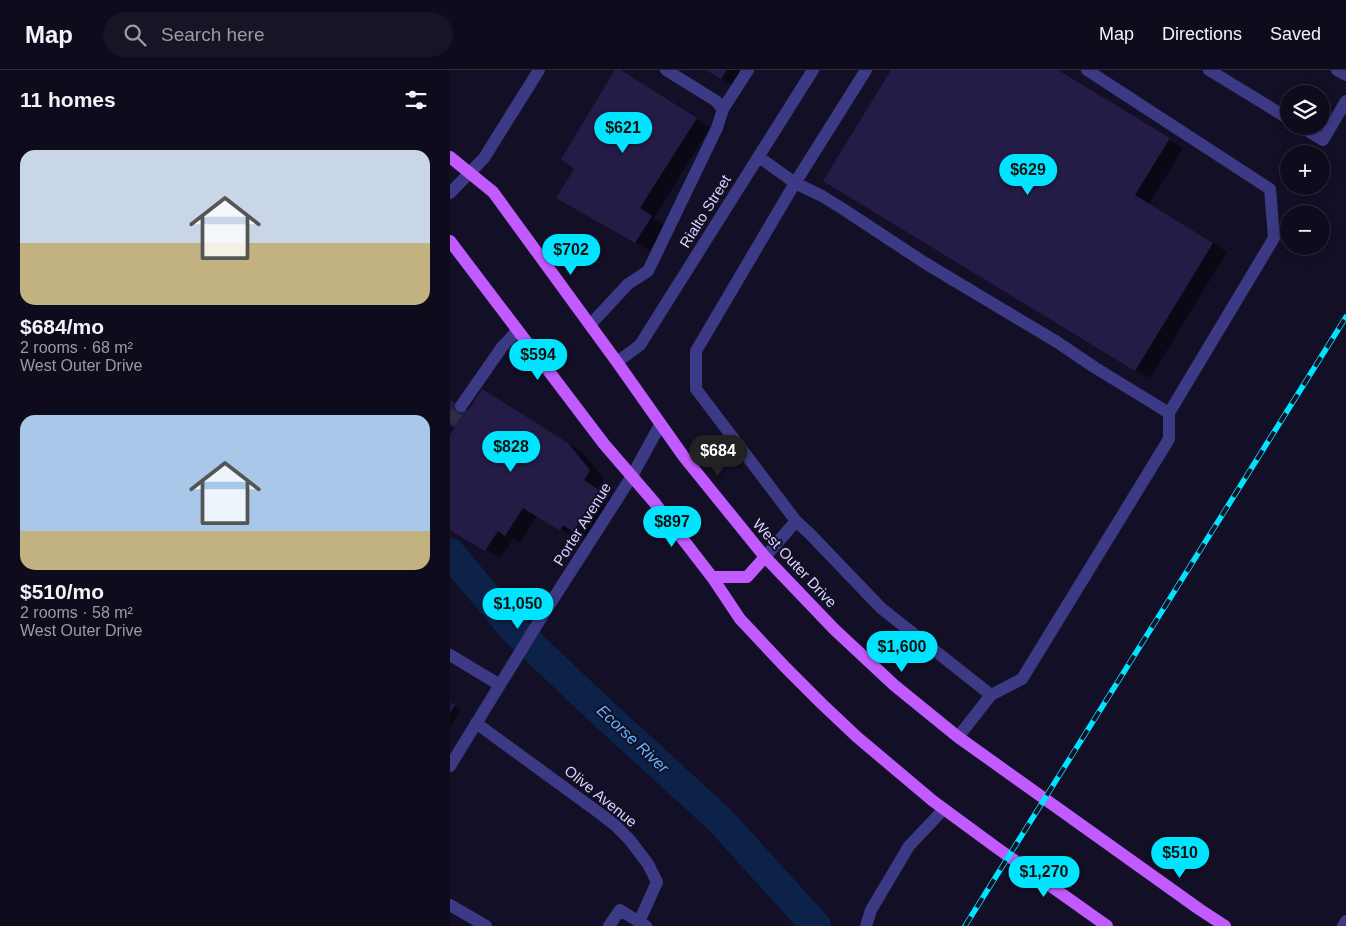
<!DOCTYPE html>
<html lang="en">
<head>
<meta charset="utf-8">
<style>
  :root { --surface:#0e0b1c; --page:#171425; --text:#f1f3f6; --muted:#9b9ba3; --line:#2e2b3b; --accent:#00e5ff }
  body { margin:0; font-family:Arial,sans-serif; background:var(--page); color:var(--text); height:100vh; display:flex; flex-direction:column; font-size:19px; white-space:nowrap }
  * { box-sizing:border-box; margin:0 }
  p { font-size:16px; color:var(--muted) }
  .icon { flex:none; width:28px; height:28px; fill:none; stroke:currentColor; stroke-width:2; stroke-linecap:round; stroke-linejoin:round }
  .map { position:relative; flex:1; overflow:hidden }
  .side { display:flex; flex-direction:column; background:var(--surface); width:450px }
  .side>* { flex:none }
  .fabs { position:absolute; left:830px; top:15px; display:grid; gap:10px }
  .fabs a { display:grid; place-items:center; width:50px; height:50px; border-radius:50%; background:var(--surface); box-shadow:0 2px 12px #0003,0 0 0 1px var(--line); font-size:25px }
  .price { position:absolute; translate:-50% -42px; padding:0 11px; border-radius:18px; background:var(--accent); color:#111; font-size:16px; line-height:32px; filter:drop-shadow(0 1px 2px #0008) }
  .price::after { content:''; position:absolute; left:50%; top:30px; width:15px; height:11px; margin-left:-8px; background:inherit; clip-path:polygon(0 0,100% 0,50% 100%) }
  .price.selected { background:#222; color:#fff }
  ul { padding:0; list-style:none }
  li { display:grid; align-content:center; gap:10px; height:265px; padding:0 20px }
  li span { display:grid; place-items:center; height:155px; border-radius:15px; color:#555 }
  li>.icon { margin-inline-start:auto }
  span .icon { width:90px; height:90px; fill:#fffc; stroke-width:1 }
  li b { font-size:21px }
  h2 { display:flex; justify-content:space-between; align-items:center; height:60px; padding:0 20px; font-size:21px }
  header { display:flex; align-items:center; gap:30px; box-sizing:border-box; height:70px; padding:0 25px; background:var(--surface); border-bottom:1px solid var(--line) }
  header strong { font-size:24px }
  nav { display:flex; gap:28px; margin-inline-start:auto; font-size:18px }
  .search { width:350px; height:45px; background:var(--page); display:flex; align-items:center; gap:12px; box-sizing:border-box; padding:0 18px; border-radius:28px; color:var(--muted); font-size:19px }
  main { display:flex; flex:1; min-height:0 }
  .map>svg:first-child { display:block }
</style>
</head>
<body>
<header>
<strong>Map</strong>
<div class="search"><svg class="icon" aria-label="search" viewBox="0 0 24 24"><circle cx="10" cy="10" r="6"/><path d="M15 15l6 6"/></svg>Search here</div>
<nav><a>Map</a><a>Directions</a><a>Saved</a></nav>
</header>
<main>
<section class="side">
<h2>11 homes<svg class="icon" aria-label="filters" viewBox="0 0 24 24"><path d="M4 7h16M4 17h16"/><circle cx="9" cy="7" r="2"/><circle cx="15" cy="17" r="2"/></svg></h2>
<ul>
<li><span style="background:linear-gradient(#c9d6e8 60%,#c2b280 0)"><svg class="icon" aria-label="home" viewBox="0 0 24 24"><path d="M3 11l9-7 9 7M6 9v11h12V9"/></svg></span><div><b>$684/mo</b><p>2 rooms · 68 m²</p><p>West Outer Drive</p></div></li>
<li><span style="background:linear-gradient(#a9c7e8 75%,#c2b280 0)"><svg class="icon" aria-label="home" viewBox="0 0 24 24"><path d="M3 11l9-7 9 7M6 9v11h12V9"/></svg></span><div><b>$510/mo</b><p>2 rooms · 58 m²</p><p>West Outer Drive</p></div></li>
</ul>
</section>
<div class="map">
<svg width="896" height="856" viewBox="0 0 896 856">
  <rect width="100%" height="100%" fill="#130f26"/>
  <path fill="#0007" d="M167,0L181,7L260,57L204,148L216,156L200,181L108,128L125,98Z
    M258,0H296L286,17Z
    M442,0H606L733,78L699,134L777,182L700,308L685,300Z
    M46,329L132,382L154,409L147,419L163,429L138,469L128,463L125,468L87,446L70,473L63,469L50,488L0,458V368L6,358L0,354V331L19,342Z
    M0,633L11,640L0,658Z"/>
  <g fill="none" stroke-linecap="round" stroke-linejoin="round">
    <path stroke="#0c2248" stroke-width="30" d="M0,483L63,558L154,644L270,750L366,856"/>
  </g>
  <path fill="#241b47" d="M165,0H171L247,48L190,138L202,146L185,173L106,128L124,99L111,89Z
    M256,0H277L271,9Z
    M441,0H608L720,68L685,125L763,173L685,301L373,111Z
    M32,319L118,373L140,400L134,410L149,420L123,462L113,455L110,461L73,438L55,466L48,461L35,481L0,460V365L5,358L0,355V330L18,341Z
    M0,632L5,635L0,643Z"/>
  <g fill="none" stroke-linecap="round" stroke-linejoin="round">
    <path stroke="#312d47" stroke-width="12" stroke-dasharray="12 6" stroke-linecap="butt" d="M0,352L11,336"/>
    <path stroke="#3d3a85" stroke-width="12" d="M216,0L266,31L273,39
      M637,0L820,119L824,168L719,343
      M759,0L839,49
      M887,0L896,5
      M850,56L873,70L896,31
      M309,87L345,113L416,0
      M0,123L34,88L89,0
      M140,255L178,214L198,201L267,58L273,39L298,0
      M167,292L190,275L363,0
      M11,336L52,277L67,261
      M315,487L346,451
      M0,585L50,615
      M26,653L152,745L166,756L179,769L198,794L207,812L189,852
      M508,667L541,625L431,538L360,464L346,451L246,319V281L345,113L372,126L393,139L475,193L607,272L644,297L719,343V369L572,609L541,625
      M0,696L91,548L182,406L210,355
      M0,835L36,856
      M159,856L170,840L196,856
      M416,856L421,840L459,776L494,739
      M893,856L896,851"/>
    <path stroke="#c25bff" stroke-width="12" d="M0,87L43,122L167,292L234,387L315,487L384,559L444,615L508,667L749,839L775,856
      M0,171L154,374L204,432L262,507L290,549L336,598L371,633L407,667L483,731L547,778L657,856
      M262,507H297L315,487"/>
    <defs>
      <path id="rail" d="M515,856L896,247"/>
    </defs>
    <use href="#rail" stroke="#00e5ff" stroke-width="5.5"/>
    <use href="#rail" stroke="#130f26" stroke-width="4" stroke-dasharray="11" stroke-linecap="butt"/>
  </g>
  <g text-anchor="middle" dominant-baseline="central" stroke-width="4" stroke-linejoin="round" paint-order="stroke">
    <g font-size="15" fill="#d9d4ff" stroke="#130f26">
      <text transform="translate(255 141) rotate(-58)">Rialto Street</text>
      <text transform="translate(132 454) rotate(-58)">Porter Avenue</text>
      <text transform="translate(345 493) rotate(47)">West Outer Drive</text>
      <text transform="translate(151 726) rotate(39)">Olive Avenue</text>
    </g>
    <g font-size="16" font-style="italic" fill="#62b6ff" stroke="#130f26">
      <text transform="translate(183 669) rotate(43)">Ecorse River</text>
    </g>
  </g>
</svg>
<div class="fabs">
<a><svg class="icon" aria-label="layers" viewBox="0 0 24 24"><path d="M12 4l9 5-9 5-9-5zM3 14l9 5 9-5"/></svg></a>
<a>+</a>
<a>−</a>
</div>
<b class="price" style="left:173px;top:84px">$621</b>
<b class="price" style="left:578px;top:126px">$629</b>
<b class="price" style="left:121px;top:206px">$702</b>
<b class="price" style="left:88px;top:311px">$594</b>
<b class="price" style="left:61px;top:403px">$828</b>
<b class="price selected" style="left:268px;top:407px">$684</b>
<b class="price" style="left:222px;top:478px">$897</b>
<b class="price" style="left:68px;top:560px">$1,050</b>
<b class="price" style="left:452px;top:603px">$1,600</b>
<b class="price" style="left:730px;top:809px">$510</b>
<b class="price" style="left:594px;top:828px">$1,270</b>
</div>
</main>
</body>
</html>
